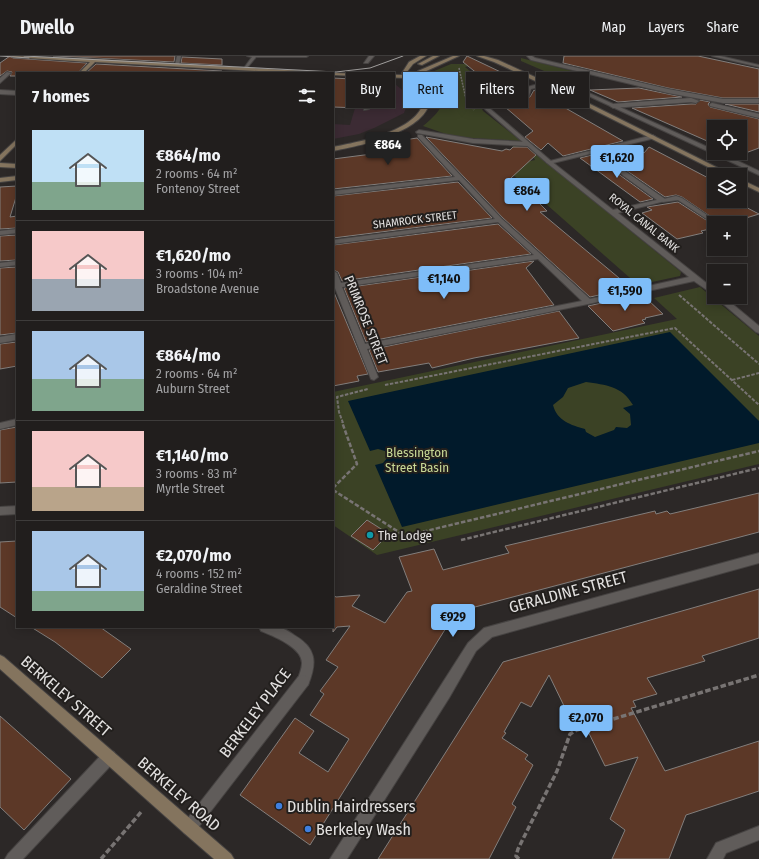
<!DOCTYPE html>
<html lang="en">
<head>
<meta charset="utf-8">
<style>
  :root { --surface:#211e1d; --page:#292726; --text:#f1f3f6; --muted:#a2a2a4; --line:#3e3c3b; --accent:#7ebdf9 }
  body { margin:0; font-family:"Fira Sans Condensed",sans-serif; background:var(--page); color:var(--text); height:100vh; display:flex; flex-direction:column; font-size:15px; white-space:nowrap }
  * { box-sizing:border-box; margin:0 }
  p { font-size:13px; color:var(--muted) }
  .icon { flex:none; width:22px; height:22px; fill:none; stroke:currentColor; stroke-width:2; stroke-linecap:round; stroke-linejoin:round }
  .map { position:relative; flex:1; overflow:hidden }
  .side { position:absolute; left:16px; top:16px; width:318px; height:556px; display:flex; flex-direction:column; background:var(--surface); border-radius:0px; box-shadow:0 2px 10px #0003,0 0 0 1px var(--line) }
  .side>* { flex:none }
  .guide { position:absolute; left:346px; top:16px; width:353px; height:36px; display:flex; gap:8px }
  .tools { position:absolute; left:707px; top:64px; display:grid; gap:8px }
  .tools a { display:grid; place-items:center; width:40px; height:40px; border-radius:0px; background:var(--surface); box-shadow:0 2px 10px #0003,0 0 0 1px var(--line); font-size:20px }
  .price { position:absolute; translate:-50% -34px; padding:0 9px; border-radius:4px; background:var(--accent); color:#111; font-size:13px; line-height:26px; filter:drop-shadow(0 1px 2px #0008) }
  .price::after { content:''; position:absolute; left:50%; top:24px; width:12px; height:9px; margin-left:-6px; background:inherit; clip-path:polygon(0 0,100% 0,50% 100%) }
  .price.active { background:#222; color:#fff }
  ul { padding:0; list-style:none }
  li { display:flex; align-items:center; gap:12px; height:100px; padding:0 16px }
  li+li { border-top:1px solid var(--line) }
  li span { display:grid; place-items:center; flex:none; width:112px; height:80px; border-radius:0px; color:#555 }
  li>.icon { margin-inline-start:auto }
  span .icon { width:48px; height:48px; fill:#fffc; stroke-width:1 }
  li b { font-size:17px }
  h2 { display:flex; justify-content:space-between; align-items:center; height:48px; padding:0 16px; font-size:17px }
  .pill { padding:0 14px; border-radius:0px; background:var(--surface); box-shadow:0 2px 10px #0003,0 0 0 1px var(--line); font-size:14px; line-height:36px }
  .pill.active { background:var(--accent); color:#111 }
  header { display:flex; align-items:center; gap:24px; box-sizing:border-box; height:56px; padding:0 20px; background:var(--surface); border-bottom:1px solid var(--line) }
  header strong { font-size:19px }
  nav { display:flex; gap:22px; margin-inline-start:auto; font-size:14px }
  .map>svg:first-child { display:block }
</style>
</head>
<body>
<header>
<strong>Dwello</strong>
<nav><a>Map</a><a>Layers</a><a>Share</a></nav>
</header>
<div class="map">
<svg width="759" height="803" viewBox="0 0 759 803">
  <rect width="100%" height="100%" fill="#2c2827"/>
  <path fill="#3c2b34" d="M333,22L391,25L410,40L404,57L374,72L359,78L333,83V68L350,69L355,52L333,51Z"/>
  <path fill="#3b4225" d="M521,2L588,19L558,21L521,5Z
    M451,8H466L469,10L465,11L486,28L484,34L479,40V46L483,55L521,85L472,82L446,78L423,70C433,62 452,45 440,32C436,27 432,26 430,20L432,16Z
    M513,90L522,91L531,94L681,216L680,220L638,229L504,111L535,104C532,95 520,94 512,92Z
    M700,231L759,280V408L377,499L333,469V336L677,263L654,242Z"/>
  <path fill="#011a2b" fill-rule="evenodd" d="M670,276L759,365V387L402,471L375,409L383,407L388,401L385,395L378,393L370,395L348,345ZM586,326C606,329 622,330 633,349L623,352L630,358L631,369L627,372L616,371L614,374L595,381L586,376L585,373C571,369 557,365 553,349L563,341L568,332Z"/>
  <path fill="#5c3827" stroke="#827e7c" d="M10,0L13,2L87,7L78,17H17V20H10L12,16L7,15L0,20V7Z
    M53,0H175L174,6Z
    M467,0L528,29L526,30L523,38L524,40L530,41L534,34L623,85L563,100L548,87L541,94L525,81L533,75L491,39H504L463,6Z
    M564,0H698L759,13V42H723L668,32L563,7Z
    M182,1L222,3V9L181,7Z
    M96,8L222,15V17H86Z
    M333,22L370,24L359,52L333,51Z
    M639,32L682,41L618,46L590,34Z
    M700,44L710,46L708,48L710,51L759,63V92L740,99L735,97H740V71H714V88L632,52L691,48H696Z
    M725,48H759V56Z
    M426,81L502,95L506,93L510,94L513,91H527L536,99L511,122L536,142H534L547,155L540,156L631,232L590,241L503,162Z
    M417,82L452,120L333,133V103L372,98L371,96L397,93L391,86Z
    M631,89L644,97L649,91L714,125V145H734L759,158L730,167H720L682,141L676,139L665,141L601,97Z
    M592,99L653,143L640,146L580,102Z
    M458,126L492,162L333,182V140Z
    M17,130V138L10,161L17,160V172L0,173V131Z
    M678,146L714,169V172L701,175L703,177L677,183L642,157L652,154L647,151Z
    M498,168L531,198L342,225L338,216L333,214V189Z
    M17,179V204L0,205V180Z
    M534,205L526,212L554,249L366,286L344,232Z
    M17,211V277L0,279V212Z
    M333,234L368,318L357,320L359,325L333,330Z
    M638,239L643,243H647L663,258L645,262L646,263L642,264L645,267L613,275L588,250Z
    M559,255L579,282L474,302L432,312L429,307L378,316L369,294Z
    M17,286V310L0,313V288Z
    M17,371V426L0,427V374Z
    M759,437V476L456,556L310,789L240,739L295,662L314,675L299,697L328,716L349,683L310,659L324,638L320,635L338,611L326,604L350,570L337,571L333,576V539L336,541L360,539L352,550L385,567L407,536L412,535L399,501L434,493L443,514L509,497L505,490L655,455L656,458L667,455L670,458Z
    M367,464L389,478L373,494L351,480Z
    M17,485V562L0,551V486Z
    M759,533V582L702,600L705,605L647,622L657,638L633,645L636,651L631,652L665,715L759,685V735L686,759L669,803H612L625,774L610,763L638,701L605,710L583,665L577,667L570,652L566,654L549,619L531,651L521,646L504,676L506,677L502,682L528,699L525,703L533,709L512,748L516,751L489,803H378L503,606Z
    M31,571H100L131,593L102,622L55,586Z
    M0,660L71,723L24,774L0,751Z"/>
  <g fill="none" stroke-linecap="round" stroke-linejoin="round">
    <defs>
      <path id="lane" d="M177,0H181L179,9L177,10L175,9Z
        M247,0H308L306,1H256L246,13L244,12L252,1Z
        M527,0H532L535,2L668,33L723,43H759V47H723L668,37L531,4Z
        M712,0H720L759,9V11Z
        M7,16L11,17L0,27V22Z
        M375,20L379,21L369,53L364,54Z
        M556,22H571L579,28L576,30L568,24H554V22Z
        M546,26L548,27V29L531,33L529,40L524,39L527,31Z
        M0,34L17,35V39L0,38Z
        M691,42L699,45L696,47L691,46L613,52L610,50L613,48Z
        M712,47L759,58V62L710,50V48Z
        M419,74L473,83L527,86L530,88L527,90L473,87L417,77L416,76Z
        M653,79L656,81L655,82L549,108L546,106Z
        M676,140L682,142L719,167H714V168L678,144L663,146L660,144Z
        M17,205V209L0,211V207Z
        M259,571C265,571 272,570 278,571C283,572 290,576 294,579C317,592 317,607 308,629L303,631L298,629L297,625C299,619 302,613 302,607C302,591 273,580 261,575Z
        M109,694L114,696L116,701L114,706L23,803H5L8,798L104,696Z"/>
      <path id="street" d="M369,0H374L368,7H364Z
        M554,21L714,94V97H721L759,115V119L552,23Z
        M488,51L551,105L613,154L657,144L592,97V95H596L665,143V145L618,157L714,233V239L694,225L588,248L367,293L378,321L374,324L371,323L335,232H333V215L337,217L341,227L534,199L498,166L333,188V184L495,163L459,124L333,139V135L455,121L418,81V79H422L502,163L590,243L689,221L547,107L486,54L485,53ZM538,203L582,245L365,288L342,231Z
        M17,173V177L0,179V175Z
        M715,241H724L759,270V277L756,276Z
        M17,278V284L0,287V281Z
        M17,363V369L0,373V367Z
        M17,450V458L0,459V451Z
        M759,497V507L492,581L476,595L449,642L347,803H330L468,587L484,572Z
        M303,619L308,621L309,625L308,629L194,777L189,779L184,777L182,772L184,767L298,621Z
        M759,770V784L726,797L723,803H707L716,787Z"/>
      <path id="secondary" d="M11,0L94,3L320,16L322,17H294L95,6L84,17H79L90,6L13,1Z
        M420,0H426L413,8L406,17L412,25L424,34V31L418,20V15L453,0H459L422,17C422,23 427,25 429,30C430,34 430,41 430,45C424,77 359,90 333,95V91C359,86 427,74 424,38L412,30L405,22L333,19V17H331H333L403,19L402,17L409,6Z
        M433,0H439L422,9L418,8Z
        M477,0H484L498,4L548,27L732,119H724L544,29L494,6Z
        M17,83V88L0,105V99Z
        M0,107L17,108V112L0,111Z
        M17,120V124L0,126V122Z
        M740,123L759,132V136L740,127Z
        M0,599L4,601L231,798L234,803H214L184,777L0,613Z"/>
    </defs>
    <use href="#lane" stroke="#464342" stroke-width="2"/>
    <use href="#street" stroke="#464342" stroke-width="2"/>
    <use href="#secondary" stroke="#464342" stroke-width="2"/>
    <path stroke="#787473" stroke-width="1.5" stroke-dasharray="2 1" stroke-linecap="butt" d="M459,12L466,43L474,54"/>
    <path stroke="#787473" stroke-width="2" stroke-dasharray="3.5 1.5" stroke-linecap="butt" d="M679,239L759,308
      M732,324L759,317
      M385,329L675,272L759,349
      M343,367L339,356L337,341L368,333"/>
    <path stroke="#787473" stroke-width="2.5" stroke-dasharray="4.5 2" stroke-linecap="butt" d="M333,432L357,408L342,366
      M333,434L405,480L759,395
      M461,484L759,412"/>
    <path stroke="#787473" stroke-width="3.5" stroke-dasharray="5.5 2.5" stroke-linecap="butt" d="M101,803L142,755
      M519,803L516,800L518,793L557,715L570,678L577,674L759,619"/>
    <use href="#lane" fill="#605c5a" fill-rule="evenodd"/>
    <use href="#street" fill="#605c5a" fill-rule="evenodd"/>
    <use href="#secondary" fill="#84745e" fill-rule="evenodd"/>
    <path stroke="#a19f9e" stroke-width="1" d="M0,0L29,2
      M24,0L336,16L370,12L403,0"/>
  </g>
  <circle fill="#0f9aa8" stroke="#221f1d" stroke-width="1.5" cx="370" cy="479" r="4"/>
  <g fill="#3f7fe0" stroke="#221f1d" stroke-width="1.5">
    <circle cx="279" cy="750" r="4"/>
    <circle cx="308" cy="773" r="4"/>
  </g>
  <g text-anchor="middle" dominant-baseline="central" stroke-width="4" stroke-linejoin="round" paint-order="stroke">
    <g font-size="11" fill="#e3e1e0" stroke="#221f1d">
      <text transform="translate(415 164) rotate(-7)">SHAMROCK STREET</text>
      <text transform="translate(644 167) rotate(39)">ROYAL CANAL BANK</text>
    </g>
    <g font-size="13" fill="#e3e1e0" stroke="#221f1d">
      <text transform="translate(366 264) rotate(68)">PRIMROSE STREET</text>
    </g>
    <g font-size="13" fill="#c8d896" stroke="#221f1d">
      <text x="417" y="396">Blessington<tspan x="417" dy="15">Street Basin</tspan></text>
    </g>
    <g font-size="13" fill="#e3e1e0" stroke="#221f1d" text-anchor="start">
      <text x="378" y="479">The Lodge</text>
    </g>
    <g font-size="16" fill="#e3e1e0" stroke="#221f1d">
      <text transform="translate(568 536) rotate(-15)">GERALDINE STREET</text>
      <text transform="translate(66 640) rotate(41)">BERKELEY STREET</text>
      <text transform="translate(255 657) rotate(-53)">BERKELEY PLACE</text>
      <text transform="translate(179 738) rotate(41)">BERKELEY ROAD</text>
    </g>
    <g font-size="16" fill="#e3e1e0" stroke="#221f1d" text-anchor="start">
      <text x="287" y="750">Dublin Hairdressers</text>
      <text x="316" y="773">Berkeley Wash</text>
    </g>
  </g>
</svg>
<div class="tools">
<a><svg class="icon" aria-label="locate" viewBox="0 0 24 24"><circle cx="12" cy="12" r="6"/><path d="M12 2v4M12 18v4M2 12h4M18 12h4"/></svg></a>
<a><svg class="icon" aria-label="layers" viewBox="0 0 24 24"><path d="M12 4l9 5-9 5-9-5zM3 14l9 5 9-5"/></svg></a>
<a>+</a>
<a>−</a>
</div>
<b class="price active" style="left:388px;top:110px">€864</b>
<b class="price" style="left:617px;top:123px">€1,620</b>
<b class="price" style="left:527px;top:156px">€864</b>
<b class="price" style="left:444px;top:244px">€1,140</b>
<b class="price" style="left:625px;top:256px">€1,590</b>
<b class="price" style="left:453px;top:582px">€929</b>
<b class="price" style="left:586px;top:683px">€2,070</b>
<div class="guide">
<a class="pill">Buy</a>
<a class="pill active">Rent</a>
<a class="pill">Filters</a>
<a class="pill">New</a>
</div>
<section class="side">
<h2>7 homes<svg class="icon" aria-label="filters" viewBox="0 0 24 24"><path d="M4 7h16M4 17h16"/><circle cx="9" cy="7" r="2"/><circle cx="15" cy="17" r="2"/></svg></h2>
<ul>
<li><span style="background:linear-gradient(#bfe0f5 65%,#7fa58c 0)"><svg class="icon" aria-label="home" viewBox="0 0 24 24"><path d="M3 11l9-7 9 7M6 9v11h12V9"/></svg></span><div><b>€864/mo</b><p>2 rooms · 64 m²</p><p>Fontenoy Street</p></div></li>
<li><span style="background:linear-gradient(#f6c9c9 60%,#9aa5b1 0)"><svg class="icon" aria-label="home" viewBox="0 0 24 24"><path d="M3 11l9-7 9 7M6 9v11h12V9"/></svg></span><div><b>€1,620/mo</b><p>3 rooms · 104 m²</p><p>Broadstone Avenue</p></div></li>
<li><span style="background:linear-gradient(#a9c7e8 60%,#7fa58c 0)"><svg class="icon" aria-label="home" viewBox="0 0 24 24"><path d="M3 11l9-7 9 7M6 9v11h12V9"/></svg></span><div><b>€864/mo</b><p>2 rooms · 64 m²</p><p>Auburn Street</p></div></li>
<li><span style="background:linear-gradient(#f6c9c9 70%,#b9a48a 0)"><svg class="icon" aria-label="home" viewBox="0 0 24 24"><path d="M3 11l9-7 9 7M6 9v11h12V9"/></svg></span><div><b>€1,140/mo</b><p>3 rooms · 83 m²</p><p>Myrtle Street</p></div></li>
<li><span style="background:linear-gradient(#a9c7e8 75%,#7fa58c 0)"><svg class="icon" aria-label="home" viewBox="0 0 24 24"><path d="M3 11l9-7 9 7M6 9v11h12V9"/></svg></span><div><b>€2,070/mo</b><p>4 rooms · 152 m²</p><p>Geraldine Street</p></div></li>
</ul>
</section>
</div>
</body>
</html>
